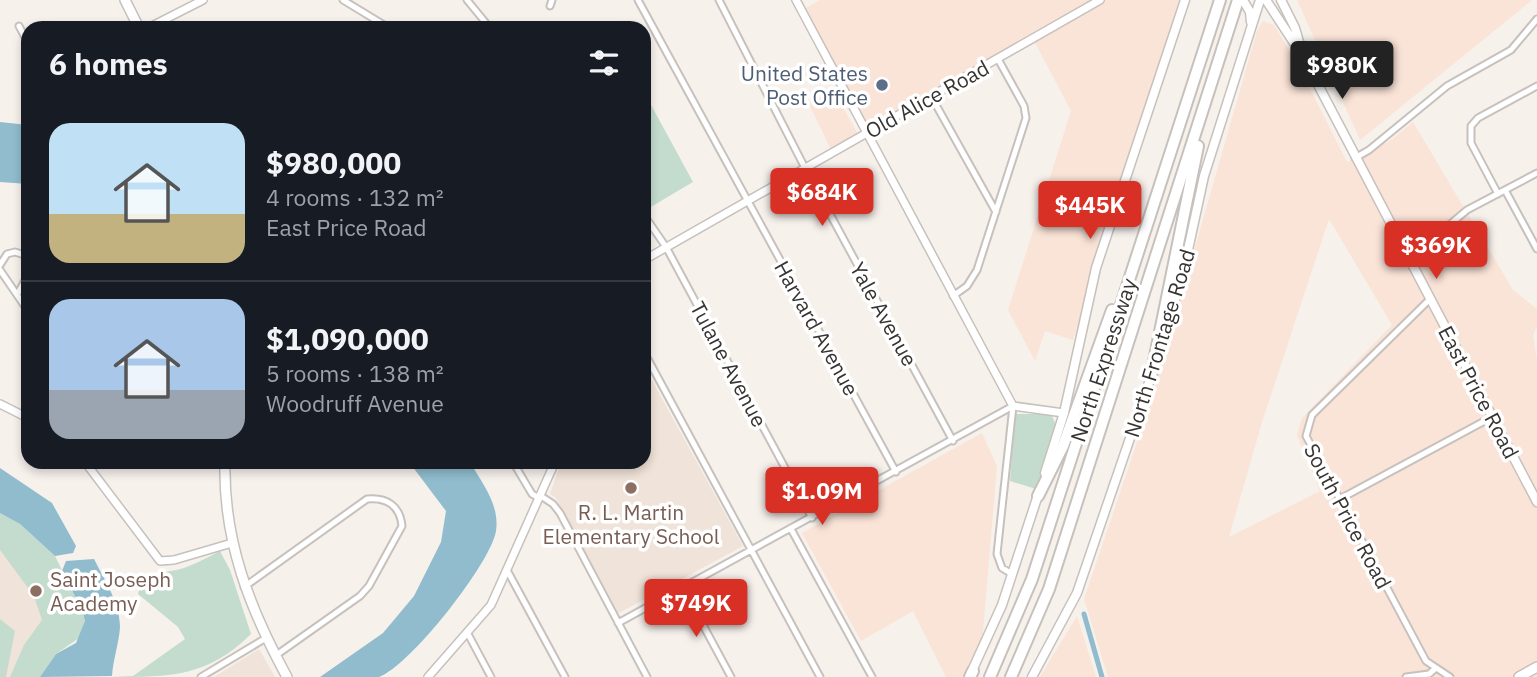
<!DOCTYPE html>
<html lang="en">
<head>
<meta charset="utf-8">
<style>
  :root { --surface:#171b24; --page:#20242c; --text:#f1f3f6; --muted:#9ea1a6; --line:#363941; --accent:#d93025 }
  body { margin:0; font-family:"IBM Plex Sans",sans-serif; background:var(--page); color:var(--text); height:100vh; display:flex; flex-direction:column; font-size:26px; white-space:nowrap }
  * { box-sizing:border-box; margin:0 }
  p { font-size:23px; color:var(--muted) }
  .icon { flex:none; width:38px; height:38px; fill:none; stroke:currentColor; stroke-width:2; stroke-linecap:round; stroke-linejoin:round }
  .map { position:relative; flex:1; overflow:hidden }
  .details { position:absolute; left:21px; top:21px; width:630px; height:448px; display:flex; flex-direction:column; background:var(--surface); border-radius:21px; box-shadow:0 4px 10px #0003 }
  .details>* { flex:none }
  .price { position:absolute; translate:-50% -60px; padding:0 16px; border-radius:7px; background:var(--accent); color:#fff; font-size:23px; line-height:46px; filter:drop-shadow(0 2px 4px #0008) }
  .price::after { content:''; position:absolute; left:50%; top:42px; width:21px; height:16px; margin-left:-10px; background:inherit; clip-path:polygon(0 0,100% 0,50% 100%) }
  .price.on { background:#222; color:#fff }
  ul { padding:0; list-style:none }
  li { display:flex; align-items:center; gap:21px; height:175px; padding:0 28px }
  li+li { border-top:2px solid var(--line) }
  li span { display:grid; place-items:center; flex:none; width:196px; height:140px; border-radius:21px; color:#555 }
  li>.icon { margin-inline-start:auto }
  span .icon { width:84px; height:84px; fill:#fffc; stroke-width:1 }
  li b { font-size:30px }
  h2 { display:flex; justify-content:space-between; align-items:center; height:84px; padding:0 28px; font-size:30px }
  .map>svg:first-child { display:block }
</style>
</head>
<body>
<div class="map">
<svg width="1537" height="677" viewBox="0 0 1537 677">
  <rect width="100%" height="100%" fill="#f7f1ec"/>
  <path fill="#fae3d7" fill-rule="evenodd" d="M820,0H1179L1073,340L1045,331L1035,361L1008,310L1071,111L1031,35L867,127L806,8Z
    M1297,0H1532L1360,140Z
    M1263,21L1274,25L1298,65L1347,162L1391,140L1413,122L1513,290L1537,309V326L1533,335L1537,361V677H1108L1084,599L1150,404L1257,31ZM1329,219L1392,325L1302,418L1297,435L1320,491L1229,537L1262,422Z
    M833,90L858,134L830,148L809,104Z
    M982,433L997,466L982,643L962,677H946L913,611L861,641L802,533Z
    M1077,616L1096,677H1040L1049,662Z"/>
  <path fill="#f0e3d9" d="M644,366L743,546L617,614L556,498L550,494L561,462H644Z
    M0,513L55,556L62,571L49,662L40,677H0Z
    M259,649L275,677H214Z"/>
  <path fill="#c3dcce" d="M644,92L693,182L644,211Z
    M1015,414H1051L1056,425L1036,489L1010,481Z
    M0,513L20,524L55,556L82,611L85,621L79,638L56,654L40,677H10L24,645L42,620L34,596L0,550Z
    M220,551L230,570L251,634C208,677 170,677 112,677L133,676L185,639L178,627L138,594C144,568 169,575 189,566C199,562 210,556 220,551Z
    M0,619L15,631L6,677H0Z"/>
  <path fill="#90bcce" d="M0,122L28,125V184L0,182Z
    M409,462H470C482,483 500,505 496,531C491,563 410,666 379,677C367,677 335,677 320,677L383,633L414,596L441,542L446,511Z
    M0,468L52,503L76,546L73,553L55,556L20,524L0,513Z
    M94,559C104,579 120,603 120,627C119,643 113,660 112,676L40,677L56,654L76,643L85,621L82,610L62,571L66,561Z"/>
  <g fill="none" stroke-linecap="round" stroke-linejoin="round">
    <path stroke="#90bcce" stroke-width="5" d="M1084,614L1102,677"/>
    <defs>
      <path id="minor" d="M343,0L389,28
        M467,0L490,28
        M638,0L896,472
        M719,0L805,168L953,441
        M550,6L552,0
        M19,26L28,43
        M931,96L996,212
        M1355,158L1369,150L1447,86L1511,50L1537,19
        M1505,190L1537,249
        M1498,194L1471,143V126L1478,118L1537,86
        M644,215L666,247L812,518
        M1406,253L1435,237L1467,210L1537,173
        M0,265L7,254L15,252L28,256
        M0,270L28,311
        M17,295L28,275
        M953,296L967,286L977,270L1026,118L1024,106L998,59
        M1430,299L1312,415L1306,436L1426,661L1450,677
        M644,352L820,677
        M513,462L532,494L539,498
        M541,496L553,504L560,513L647,677
        M1338,500L1492,417
        M791,529L872,677
        M508,572L565,677
        M1012,574L1002,568L997,554L1013,406
        M244,587L367,499C387,497 400,506 402,526L369,586L360,596L275,656
        M683,588L731,677
        M618,623L1013,406
        M468,634L491,677
        M201,677L266,638
        M1406,677L1429,674L1436,668"/>
      <path id="tertiary" d="M796,0L1013,406L1064,413
        M148,28L203,0
        M644,260L1100,0
        M0,404L28,418
        M85,462L160,561L174,560L232,543
        M428,677L491,605L555,462"/>
      <path id="secondary" d="M1243,0L1250,12L1251,22
        M1266,0L1304,58L1537,502
        M1281,0L1295,28L1302,52
        M1164,335L1183,273L1204,176L1260,0
        M1045,473L1064,413L1096,268L1185,0
        M971,673L1002,605L1039,492
        M1032,677L1077,593L1153,371"/>
      <path id="primary" d="M125,0L139,28
        M225,462C223,541 250,609 287,677
        M1519,677L1537,667"/>
      <path id="motorway" d="M1151,376L1198,146
        M1038,496L1063,446L1112,310
        M970,677L973,671
        M990,677L1032,579L1220,0
        M1011,677L1049,589L1238,0"/>
    </defs>
    <use href="#minor" stroke="#c7c1bd" stroke-width="9"/>
    <use href="#tertiary" stroke="#c7c1bd" stroke-width="10"/>
    <use href="#secondary" stroke="#c7c1bd" stroke-width="11"/>
    <use href="#primary" stroke="#c7c1bd" stroke-width="12"/>
    <use href="#motorway" stroke="#c7c1bd" stroke-width="14"/>
    <use href="#minor" stroke="#fff" stroke-width="5"/>
    <use href="#tertiary" stroke="#fff" stroke-width="7"/>
    <use href="#secondary" stroke="#fff" stroke-width="8"/>
    <use href="#primary" stroke="#fff" stroke-width="9"/>
    <use href="#motorway" stroke="#fff" stroke-width="10"/>
  </g>
  <circle fill="#5c6f8a" stroke="#fff" stroke-width="2.5" cx="882" cy="85" r="7"/>
  <g fill="#8d6e63" stroke="#fff" stroke-width="2.5">
    <circle cx="631" cy="488" r="7"/>
    <circle cx="36" cy="591" r="7"/>
  </g>
  <g text-anchor="middle" dominant-baseline="central" stroke-width="7" stroke-linejoin="round" paint-order="stroke">
    <g font-size="21" fill="#4e5e75" stroke="#fff" text-anchor="end">
      <text x="868" y="73">United States<tspan x="868" dy="24">Post Office</tspan></text>
    </g>
    <g font-size="21" fill="#363432" stroke="#fff">
      <text transform="translate(927 99) rotate(-29)">Old Alice Road</text>
      <text transform="translate(884 314) rotate(61)">Yale Avenue</text>
      <text transform="translate(817 328) rotate(61)">Harvard Avenue</text>
      <text transform="translate(1159 343) rotate(-73)">North Frontage Road</text>
      <text transform="translate(1103 360) rotate(-72)">North Expressway</text>
      <text transform="translate(729 364) rotate(62)">Tulane Avenue</text>
      <text transform="translate(1479 392) rotate(62)">East Price Road</text>
      <text transform="translate(1348 516) rotate(62)">South Price Road</text>
    </g>
    <g font-size="21" fill="#785e54" stroke="#fff">
      <text x="631" y="512">R. L. Martin<tspan x="631" dy="24">Elementary School</tspan></text>
      <text x="50" y="579" text-anchor="start">Saint Joseph<tspan x="50" dy="24">Academy</tspan></text>
    </g>
  </g>
</svg>
<b class="price on" style="left:1342px;top:101px">$980K</b>
<b class="price" style="left:822px;top:228px">$684K</b>
<b class="price" style="left:1090px;top:241px">$445K</b>
<b class="price" style="left:1436px;top:281px">$369K</b>
<b class="price" style="left:822px;top:527px">$1.09M</b>
<b class="price" style="left:696px;top:639px">$749K</b>
<section class="details">
<h2>6 homes<svg class="icon" aria-label="filters" viewBox="0 0 24 24"><path d="M4 7h16M4 17h16"/><circle cx="9" cy="7" r="2"/><circle cx="15" cy="17" r="2"/></svg></h2>
<ul>
<li><span style="background:linear-gradient(#bfe0f5 65%,#c2b280 0)"><svg class="icon" aria-label="home" viewBox="0 0 24 24"><path d="M3 11l9-7 9 7M6 9v11h12V9"/></svg></span><div><b>$980,000</b><p>4 rooms · 132 m²</p><p>East Price Road</p></div></li>
<li><span style="background:linear-gradient(#a9c7e8 65%,#9aa5b1 0)"><svg class="icon" aria-label="home" viewBox="0 0 24 24"><path d="M3 11l9-7 9 7M6 9v11h12V9"/></svg></span><div><b>$1,090,000</b><p>5 rooms · 138 m²</p><p>Woodruff Avenue</p></div></li>
</ul>
</section>
</div>
</body>
</html>
